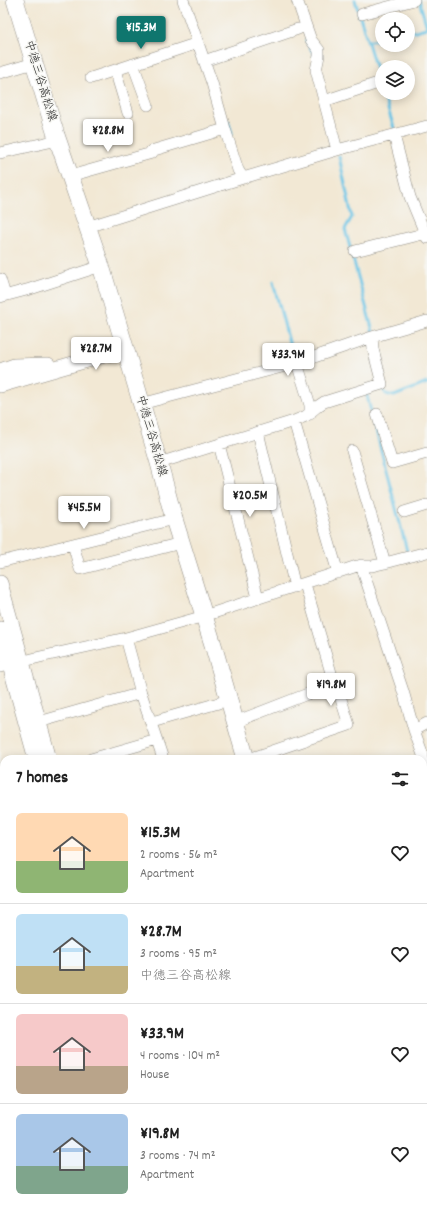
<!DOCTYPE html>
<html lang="en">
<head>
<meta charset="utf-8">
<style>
  :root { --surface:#fff; --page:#f2f2f2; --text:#222; --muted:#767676; --line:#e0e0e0; --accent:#0f766e }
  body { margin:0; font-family:Dekko,"Klee One",sans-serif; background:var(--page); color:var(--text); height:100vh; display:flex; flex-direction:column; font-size:15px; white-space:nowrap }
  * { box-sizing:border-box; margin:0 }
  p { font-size:13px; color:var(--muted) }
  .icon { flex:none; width:22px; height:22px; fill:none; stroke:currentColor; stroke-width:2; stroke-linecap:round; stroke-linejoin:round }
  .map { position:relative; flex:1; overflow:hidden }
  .details { position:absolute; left:0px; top:755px; width:427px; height:456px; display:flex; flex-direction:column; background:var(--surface); border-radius:12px 12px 0 0; box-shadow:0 2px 10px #0003 }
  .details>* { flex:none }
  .buttons { position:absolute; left:375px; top:12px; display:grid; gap:8px }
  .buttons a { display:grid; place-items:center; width:40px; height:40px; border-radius:50%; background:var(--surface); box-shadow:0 2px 10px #0003; font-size:20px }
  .price { position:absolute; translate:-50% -34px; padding:0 9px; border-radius:4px; background:#fff; color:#222; font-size:13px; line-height:26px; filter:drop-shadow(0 1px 2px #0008) }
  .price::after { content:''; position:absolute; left:50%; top:24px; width:12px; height:9px; margin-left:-6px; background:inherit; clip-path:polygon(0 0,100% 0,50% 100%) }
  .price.current { background:var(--accent); color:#fff }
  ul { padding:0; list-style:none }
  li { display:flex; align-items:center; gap:12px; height:100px; padding:0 16px }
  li+li { border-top:1px solid var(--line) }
  li span { display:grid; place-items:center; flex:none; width:112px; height:80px; border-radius:6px; color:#555 }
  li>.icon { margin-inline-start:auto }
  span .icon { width:48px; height:48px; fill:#fffc; stroke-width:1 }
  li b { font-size:17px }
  h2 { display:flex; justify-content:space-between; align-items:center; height:48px; padding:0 16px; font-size:17px }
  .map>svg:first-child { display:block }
</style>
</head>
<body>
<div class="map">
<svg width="427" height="1211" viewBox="0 0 427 1211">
  <rect width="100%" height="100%" fill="#f6f6f2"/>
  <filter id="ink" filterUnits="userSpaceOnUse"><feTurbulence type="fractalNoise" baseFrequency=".025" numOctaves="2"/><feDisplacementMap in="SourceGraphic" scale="8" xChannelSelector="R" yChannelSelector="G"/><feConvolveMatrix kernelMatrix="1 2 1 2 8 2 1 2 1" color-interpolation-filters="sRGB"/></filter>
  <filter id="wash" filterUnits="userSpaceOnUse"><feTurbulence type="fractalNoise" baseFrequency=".012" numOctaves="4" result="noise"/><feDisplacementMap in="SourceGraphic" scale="16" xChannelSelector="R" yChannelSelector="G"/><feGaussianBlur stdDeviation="0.9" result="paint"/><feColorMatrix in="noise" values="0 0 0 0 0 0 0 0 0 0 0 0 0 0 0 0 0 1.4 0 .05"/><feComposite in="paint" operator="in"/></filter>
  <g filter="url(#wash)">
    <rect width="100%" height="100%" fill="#f2e8d4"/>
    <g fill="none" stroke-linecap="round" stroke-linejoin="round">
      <path stroke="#68c4e6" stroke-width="3" d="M355,0L382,89
        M419,0L427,27
        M408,33L426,28
        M306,40L315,56
        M367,41H371L382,39
        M383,93L395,131
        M228,121L232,134
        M339,156L352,217L345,229L373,332
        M273,282L294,361
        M381,387L386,394L394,396L427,383
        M366,392L407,551
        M423,1098L427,1077"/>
    </g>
  </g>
  <g filter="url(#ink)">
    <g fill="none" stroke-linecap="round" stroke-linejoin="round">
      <defs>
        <path id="street" d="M183,0L212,83L225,129L238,170L243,178
          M297,0L311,40L319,50V56L316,70L337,150
          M362,14L414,0
          M204,61L298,29
          M133,64L148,105
          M115,70L128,113
          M0,73L34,63
          M91,78L198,43
          M324,101L378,83
          M394,135L410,197L427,238
          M151,151L225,129
          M0,153L58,140
          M70,176L152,153
          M87,227L243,178L337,150L427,126
          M355,251L427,233
          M0,279L5,295
          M0,297L30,289L101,266
          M297,363L310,405V414
          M141,404L297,363L372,337L427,321
          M377,414L392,463L427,453
          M294,421L338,573
          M258,432L295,587
          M219,444L258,598
          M352,451L385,563
          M159,463L294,421L306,416L318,406L324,402L382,384L373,349L372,337
          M404,512L427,505
          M73,544L80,569L181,543
          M0,562L174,519
          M361,565L403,691L414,730L423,755V759
          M305,584L334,683
          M126,638L141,693L163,759
          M0,667L40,657L126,638L201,617L357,566H372L385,563L427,552
          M39,722L141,693
          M152,722L229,700
          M235,722L336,683L349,725L249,759
          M414,730L427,723
          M91,759L157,740
          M423,764L427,776
          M423,808H427
          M423,863L427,862
          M423,892L427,891
          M0,907L4,918
          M0,929L4,928
          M423,945H425
          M0,995L4,994
          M423,1009H427
          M0,1084L4,1097
          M0,1120L4,1119
          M423,1128L427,1129
          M64,1207L65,1211
          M273,1207L274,1211"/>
        <path id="secondary" d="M0,371L14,366L48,365
          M0,385L125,349
          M0,583L49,759
          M0,629L36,759
          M0,838L4,837
          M0,1192L4,1191
          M176,1207L177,1211"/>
        <path id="primary" d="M15,0L56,135L101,266L159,463L174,519L214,648L246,759
          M372,1207V1211"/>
      </defs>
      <use href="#street" stroke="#8e8a80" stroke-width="12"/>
      <use href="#secondary" stroke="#8e8a80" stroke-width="16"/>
      <use href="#primary" stroke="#8e8a80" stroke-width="18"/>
      <use href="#street" stroke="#fff" stroke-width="11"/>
      <use href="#secondary" stroke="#fff" stroke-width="15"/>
      <use href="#primary" stroke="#fff" stroke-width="17"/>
    </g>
  </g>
  <g text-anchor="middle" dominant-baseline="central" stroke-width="3" stroke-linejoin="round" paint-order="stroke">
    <g font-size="12" fill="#2b2b2b" stroke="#f6f6f2">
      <text transform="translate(40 81) rotate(73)">中徳三谷高松線</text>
      <text transform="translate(151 436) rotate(74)">中徳三谷高松線</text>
    </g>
  </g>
</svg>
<div class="buttons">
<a><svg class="icon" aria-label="locate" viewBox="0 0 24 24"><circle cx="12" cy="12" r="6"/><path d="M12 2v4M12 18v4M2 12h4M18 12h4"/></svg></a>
<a><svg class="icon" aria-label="layers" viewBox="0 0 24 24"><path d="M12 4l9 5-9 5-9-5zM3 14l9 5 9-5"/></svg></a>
</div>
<b class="price current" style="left:141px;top:50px">¥15.3M</b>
<b class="price" style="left:108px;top:153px">¥28.8M</b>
<b class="price" style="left:96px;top:371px">¥28.7M</b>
<b class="price" style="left:288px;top:377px">¥33.9M</b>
<b class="price" style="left:250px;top:518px">¥20.5M</b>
<b class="price" style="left:84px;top:530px">¥45.5M</b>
<b class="price" style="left:331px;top:707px">¥19.8M</b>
<section class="details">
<h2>7 homes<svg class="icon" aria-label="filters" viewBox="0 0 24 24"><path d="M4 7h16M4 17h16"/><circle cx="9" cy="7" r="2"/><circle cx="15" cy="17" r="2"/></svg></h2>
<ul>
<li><span style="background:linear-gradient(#ffd9b3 60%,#8fb573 0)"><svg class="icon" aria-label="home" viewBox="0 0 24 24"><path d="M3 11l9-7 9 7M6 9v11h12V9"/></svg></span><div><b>¥15.3M</b><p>2 rooms · 56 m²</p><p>Apartment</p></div><svg class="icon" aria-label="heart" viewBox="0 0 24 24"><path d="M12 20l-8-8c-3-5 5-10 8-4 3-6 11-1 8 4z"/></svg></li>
<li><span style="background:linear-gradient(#bfe0f5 65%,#c2b280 0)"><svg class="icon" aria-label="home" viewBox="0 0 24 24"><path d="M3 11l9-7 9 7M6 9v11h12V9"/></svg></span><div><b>¥28.7M</b><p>3 rooms · 95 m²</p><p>中徳三谷高松線</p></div><svg class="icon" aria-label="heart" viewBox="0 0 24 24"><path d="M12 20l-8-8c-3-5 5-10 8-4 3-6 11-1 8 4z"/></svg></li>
<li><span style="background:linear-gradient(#f6c9c9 65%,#b9a48a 0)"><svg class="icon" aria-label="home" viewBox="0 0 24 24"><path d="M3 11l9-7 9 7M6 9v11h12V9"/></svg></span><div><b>¥33.9M</b><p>4 rooms · 104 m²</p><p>House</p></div><svg class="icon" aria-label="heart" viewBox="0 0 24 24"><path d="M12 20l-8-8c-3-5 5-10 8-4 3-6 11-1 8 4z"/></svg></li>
<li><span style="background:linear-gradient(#a9c7e8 65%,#7fa58c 0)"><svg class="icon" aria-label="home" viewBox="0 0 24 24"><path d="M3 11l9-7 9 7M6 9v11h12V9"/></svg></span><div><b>¥19.8M</b><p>3 rooms · 74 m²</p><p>Apartment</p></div><svg class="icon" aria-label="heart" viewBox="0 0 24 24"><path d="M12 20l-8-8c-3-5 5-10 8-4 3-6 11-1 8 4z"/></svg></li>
</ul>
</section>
</div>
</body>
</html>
